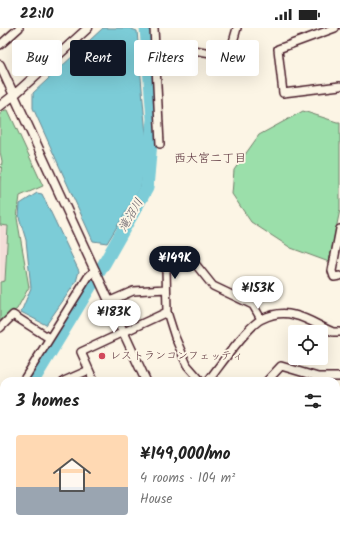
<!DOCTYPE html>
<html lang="en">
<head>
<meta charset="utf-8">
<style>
  :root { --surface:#fff; --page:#f6f6f6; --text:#222; --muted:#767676; --accent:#111827 }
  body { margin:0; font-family:Kalam,"Klee One",sans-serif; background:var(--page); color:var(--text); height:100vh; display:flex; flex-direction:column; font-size:15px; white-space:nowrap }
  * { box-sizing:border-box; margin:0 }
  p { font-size:13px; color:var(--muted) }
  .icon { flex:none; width:22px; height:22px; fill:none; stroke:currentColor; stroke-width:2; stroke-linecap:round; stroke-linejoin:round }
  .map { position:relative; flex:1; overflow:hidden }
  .drawer { position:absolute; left:0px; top:349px; width:340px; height:156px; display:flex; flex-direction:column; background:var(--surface); border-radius:12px 12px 0 0; box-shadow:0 4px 16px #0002 }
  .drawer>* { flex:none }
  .top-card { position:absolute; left:12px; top:12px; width:316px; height:36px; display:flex; gap:8px }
  .tools { position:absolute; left:288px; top:297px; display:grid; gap:8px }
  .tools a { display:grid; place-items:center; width:40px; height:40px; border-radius:4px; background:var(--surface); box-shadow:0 4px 16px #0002; font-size:20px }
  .price { position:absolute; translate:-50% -34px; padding:0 9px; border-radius:14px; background:#fff; color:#222; font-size:13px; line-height:26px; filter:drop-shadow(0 1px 2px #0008) }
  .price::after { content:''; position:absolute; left:50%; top:24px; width:12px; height:9px; margin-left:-6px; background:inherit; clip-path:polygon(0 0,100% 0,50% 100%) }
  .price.on { background:var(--accent); color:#fff }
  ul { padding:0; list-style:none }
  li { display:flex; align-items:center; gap:12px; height:100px; padding:0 16px }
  li span { display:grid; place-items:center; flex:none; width:112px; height:80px; border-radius:4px; color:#555 }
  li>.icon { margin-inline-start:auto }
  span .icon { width:48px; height:48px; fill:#fffc; stroke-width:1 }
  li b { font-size:17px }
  h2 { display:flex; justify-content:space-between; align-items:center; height:48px; padding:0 16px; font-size:17px }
  .chip { padding:0 14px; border-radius:4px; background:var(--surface); box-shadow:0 4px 16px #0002; font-size:14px; line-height:36px }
  .chip.on { background:var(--accent); color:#fff }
  .status { display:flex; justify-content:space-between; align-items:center; height:28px; padding:0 20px; background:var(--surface); direction:ltr }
  .status svg { height:11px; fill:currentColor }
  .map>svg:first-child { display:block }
</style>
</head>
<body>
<div class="status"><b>22:10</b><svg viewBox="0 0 49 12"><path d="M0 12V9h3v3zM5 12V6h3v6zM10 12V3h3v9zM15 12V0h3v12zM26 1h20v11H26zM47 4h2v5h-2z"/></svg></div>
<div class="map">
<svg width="340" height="505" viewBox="0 0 340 505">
  <rect width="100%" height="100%" fill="#fcf5e5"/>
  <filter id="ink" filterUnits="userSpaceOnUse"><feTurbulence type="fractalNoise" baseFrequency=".025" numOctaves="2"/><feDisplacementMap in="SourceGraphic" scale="8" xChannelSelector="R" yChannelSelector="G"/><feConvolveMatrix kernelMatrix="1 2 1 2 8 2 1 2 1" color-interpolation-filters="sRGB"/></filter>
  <g filter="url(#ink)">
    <path fill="#f4ded9" d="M0,198H7L5,253H0Z"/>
    <path fill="#9bdfaa" stroke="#727f6a" d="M5,82H8L43,158L20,168L17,190L29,259L17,281L0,293V254L5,253L8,198L0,197V154L2,133L0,124V86Z
      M303,83L337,94H340V182L329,234L291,220L251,194L232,166L234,142L259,107Z"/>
    <path fill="#7cccd7" stroke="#688792" d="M103,0H129L137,3L147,119L141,159L107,215L93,213L33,80V65Z
      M37,165L42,166L79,243L76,254L46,297L21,284L31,260L26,212L19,189L20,176Z"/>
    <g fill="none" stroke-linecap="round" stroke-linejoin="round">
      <path stroke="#7cccd7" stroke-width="13" d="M33,353L104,236L147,160L153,91L146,0
        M0,407L4,401"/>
      <defs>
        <path id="minor" d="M154,0L160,116
          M335,0L278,21L283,65L340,58
          M0,17L19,0
          M156,23L187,21L229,28L237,0
          M340,201L332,243L334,249L340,248
          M110,273L133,263L166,261
          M0,300L13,287L49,310
          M23,353L88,249L95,242
          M64,353L89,342
          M94,353L81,324L167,284
          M201,353L187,337L175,309L167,284L166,240L193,233L213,258L253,277L261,291
          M208,353C219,339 248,297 262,291C272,286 284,284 294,287C308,290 321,299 333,304H340
          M267,353L281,338L318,349H340
          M0,391L4,385
          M336,397L340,398
          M0,459L4,452
          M0,486L4,485
          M40,501L41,505
          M258,501L261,505
          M318,501L319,505
          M61,505L80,501"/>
        <path id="tertiary" d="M0,37L146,353
          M0,78L14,67L88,0
          M189,501L190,505"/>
      </defs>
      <use href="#minor" stroke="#4a1f2b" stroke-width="10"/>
      <use href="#tertiary" stroke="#4a1f2b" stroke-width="11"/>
      <use href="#minor" stroke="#fcf5e5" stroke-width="7"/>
      <use href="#tertiary" stroke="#fcf5e5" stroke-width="8"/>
    </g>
  </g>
  <circle fill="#d1495b" stroke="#fcf5e5" stroke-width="1.5" cx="102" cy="328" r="4"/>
  <g text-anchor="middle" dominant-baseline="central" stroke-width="4" stroke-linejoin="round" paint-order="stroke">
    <g font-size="11" fill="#4a1f2b" stroke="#fcf5e5" text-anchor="start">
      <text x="110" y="328">レストランコンフェッティ</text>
    </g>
    <g font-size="12" fill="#4a1f2b" stroke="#fcf5e5">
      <text x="210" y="130">西大宮二丁目</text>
    </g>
    <g font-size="12" font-style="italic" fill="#59535f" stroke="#fcf5e5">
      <text transform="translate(131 187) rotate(-59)">滝沼川</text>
    </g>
  </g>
</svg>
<div class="tools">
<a><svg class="icon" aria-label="locate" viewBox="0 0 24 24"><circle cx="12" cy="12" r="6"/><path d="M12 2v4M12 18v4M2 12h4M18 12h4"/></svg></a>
</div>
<b class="price on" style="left:175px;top:252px">¥149K</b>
<b class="price" style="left:258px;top:282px">¥153K</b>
<b class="price" style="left:114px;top:306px">¥183K</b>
<div class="top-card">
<a class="chip">Buy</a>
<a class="chip on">Rent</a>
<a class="chip">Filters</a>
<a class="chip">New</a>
</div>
<section class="drawer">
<h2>3 homes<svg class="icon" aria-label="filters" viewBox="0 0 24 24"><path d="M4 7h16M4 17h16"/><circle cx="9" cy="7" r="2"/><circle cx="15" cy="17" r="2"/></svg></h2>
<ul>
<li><span style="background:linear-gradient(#ffd9b3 65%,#9aa5b1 0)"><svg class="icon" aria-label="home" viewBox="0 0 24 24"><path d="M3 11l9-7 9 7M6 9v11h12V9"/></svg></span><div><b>¥149,000/mo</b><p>4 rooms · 104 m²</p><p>House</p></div></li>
</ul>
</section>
</div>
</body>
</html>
